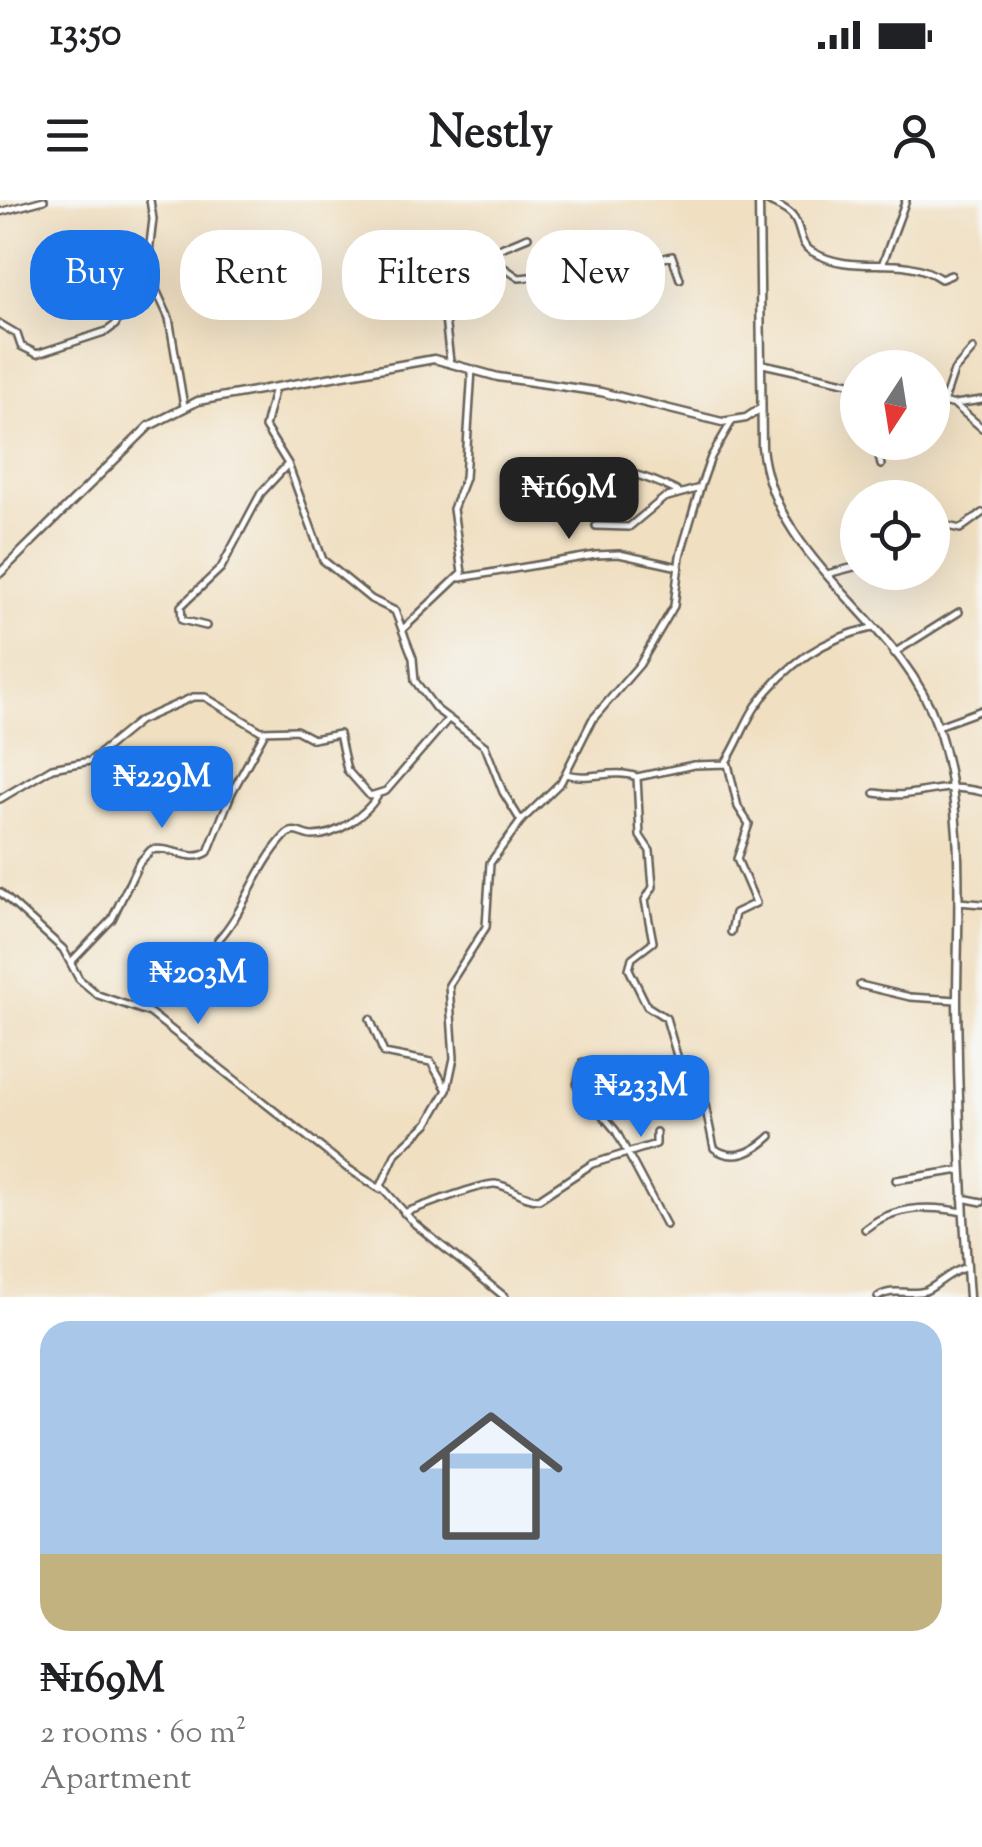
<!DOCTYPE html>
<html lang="en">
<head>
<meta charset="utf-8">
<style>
  :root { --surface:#fff; --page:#f2f2f2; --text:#202124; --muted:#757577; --line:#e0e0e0; --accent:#1a73e8 }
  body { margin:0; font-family:"Sorts Mill Goudy",serif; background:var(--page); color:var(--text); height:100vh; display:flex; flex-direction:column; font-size:38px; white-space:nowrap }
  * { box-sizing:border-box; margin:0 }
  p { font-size:32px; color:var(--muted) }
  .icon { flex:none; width:55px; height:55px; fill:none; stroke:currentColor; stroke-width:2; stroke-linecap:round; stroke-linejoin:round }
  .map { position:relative; height:1097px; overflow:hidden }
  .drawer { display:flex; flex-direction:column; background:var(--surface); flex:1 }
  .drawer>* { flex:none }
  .guide { position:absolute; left:30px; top:30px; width:922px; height:90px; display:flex; gap:20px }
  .needle { width:65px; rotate:192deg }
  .tools { position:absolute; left:840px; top:150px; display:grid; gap:20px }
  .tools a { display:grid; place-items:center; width:110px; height:110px; border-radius:50%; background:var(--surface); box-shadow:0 10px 40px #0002; font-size:50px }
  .price { position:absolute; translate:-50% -85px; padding:0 22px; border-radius:20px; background:var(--accent); color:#fff; font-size:32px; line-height:65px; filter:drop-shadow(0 2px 5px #0008) }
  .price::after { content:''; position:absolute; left:50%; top:60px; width:30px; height:22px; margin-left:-15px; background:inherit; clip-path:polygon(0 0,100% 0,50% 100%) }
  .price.active { background:#222; color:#fff }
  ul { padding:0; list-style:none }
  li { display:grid; align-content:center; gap:20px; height:530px; padding:0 40px }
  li+li { border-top:2px solid var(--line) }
  li span { display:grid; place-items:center; height:310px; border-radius:30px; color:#555 }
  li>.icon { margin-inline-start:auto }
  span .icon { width:180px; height:180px; fill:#fffc; stroke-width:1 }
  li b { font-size:42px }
  .pill { padding:0 35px; border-radius:40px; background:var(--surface); box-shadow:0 10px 40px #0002; font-size:35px; line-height:90px }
  .pill.active { background:var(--accent); color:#fff }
  .status { display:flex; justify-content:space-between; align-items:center; height:70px; padding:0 50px; background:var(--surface); direction:ltr }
  .status svg { height:28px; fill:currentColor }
  header { display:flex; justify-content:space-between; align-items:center; height:130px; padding:0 40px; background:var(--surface); font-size:45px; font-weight:700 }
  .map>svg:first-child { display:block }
</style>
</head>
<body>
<div class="status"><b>13:50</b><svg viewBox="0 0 49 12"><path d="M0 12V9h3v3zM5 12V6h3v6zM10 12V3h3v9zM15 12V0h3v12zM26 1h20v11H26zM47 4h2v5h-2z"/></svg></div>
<header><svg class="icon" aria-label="menu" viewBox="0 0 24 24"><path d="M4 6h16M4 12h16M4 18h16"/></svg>Nestly<svg class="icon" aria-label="person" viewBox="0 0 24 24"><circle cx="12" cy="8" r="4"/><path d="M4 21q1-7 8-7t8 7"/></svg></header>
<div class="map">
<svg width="982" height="1097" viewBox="0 0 982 1097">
  <rect width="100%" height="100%" fill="#f6f6f2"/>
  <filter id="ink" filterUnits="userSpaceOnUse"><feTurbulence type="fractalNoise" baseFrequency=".01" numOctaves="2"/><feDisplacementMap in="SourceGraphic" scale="20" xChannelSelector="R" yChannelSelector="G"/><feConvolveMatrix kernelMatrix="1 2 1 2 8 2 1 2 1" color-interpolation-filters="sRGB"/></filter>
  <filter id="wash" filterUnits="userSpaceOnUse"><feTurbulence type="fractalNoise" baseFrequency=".0048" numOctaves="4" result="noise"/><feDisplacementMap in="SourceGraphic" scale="40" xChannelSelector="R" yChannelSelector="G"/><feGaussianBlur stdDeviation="2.25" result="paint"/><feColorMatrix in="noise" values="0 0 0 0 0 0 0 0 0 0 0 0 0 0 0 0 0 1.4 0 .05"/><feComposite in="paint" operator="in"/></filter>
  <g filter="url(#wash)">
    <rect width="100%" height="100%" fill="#f0dfc1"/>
  </g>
  <g filter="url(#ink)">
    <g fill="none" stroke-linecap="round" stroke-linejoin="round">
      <defs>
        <path id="minor" d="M766,0C774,5 787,9 793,17C802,28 798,43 811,51C856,78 900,51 941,79L951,75
          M0,12L44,0
          M484,54L519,78L624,68L672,56L680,79
          M882,65L906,0
          M0,124L17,134L21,146L37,154L107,131L115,125L147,70
          M450,161L442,93L445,71L528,37
          M763,164L858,185
          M275,187L265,227L288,264L323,360L371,399L395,411L413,458L415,481L436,509L485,546L503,592L521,621
          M932,199L955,205L982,228
          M944,201L954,171L973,149
          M955,204L982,200
          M876,242L881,265
          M595,282L606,269C634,272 656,280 680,293
          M932,322L960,329L982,313
          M596,326L629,327L664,298L700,288
          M827,374L858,366
          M460,378L596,355L619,354L679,367
          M206,426L182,420L181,406L221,368L261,293L288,264
          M404,428L462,373L453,309L465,278L472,169
          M894,453L959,412
          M938,526L982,510
          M726,562C738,544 744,524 756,506C785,465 824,438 872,428
          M566,574C590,581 613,568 637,577L640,636L650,651L653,687L645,700L653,742L632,758L629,769L647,806L666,818L680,866L693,875L703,895L714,948C734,963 755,951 771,936
          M637,577L694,565L728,564L738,607L749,624L737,659L756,703L735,713L731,732
          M875,593C918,601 936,580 982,592
          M0,599L52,568L90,561L139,521L193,497H205L261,531L296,530L313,539L339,534L347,570L370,596L386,591L449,518
          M958,702L982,704
          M218,740C246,709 256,667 285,636C295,626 302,636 313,636C337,636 365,615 377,597
          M71,762L112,719L139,663L151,650C171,645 190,664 208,652L232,592L265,532
          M860,785L910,797L957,800
          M370,819L384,853L431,862L447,890
          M583,862L577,885L616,931L666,1025
          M896,980L961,970
          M962,998L982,1002
          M404,1013C420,1007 483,983 495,984C512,986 522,999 539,999L592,964L656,944V932
          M865,1029C893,1006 929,1005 963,1012
          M878,1097C892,1087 910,1096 925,1091C938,1086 946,1073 967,1067"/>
        <path id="tertiary" d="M150,0L153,19L147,70L169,118L184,206
          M0,692L63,749L79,779L98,795L150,813L347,968L380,989
          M505,1097L415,1024L381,986L396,953L428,923L447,890L454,858L449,785L486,727L490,663L521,621L561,582L592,520L640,464L674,406L680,356L700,288L711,257L732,221"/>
        <path id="secondary" d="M759,0L762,247C774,364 901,419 937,525C967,614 957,710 957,802C958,901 962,999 969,1097
          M0,373L149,226L198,201L434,159L498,177L601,192L722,222L746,218L761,208"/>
      </defs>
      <use href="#minor" stroke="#666056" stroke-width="10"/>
      <use href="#tertiary" stroke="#666056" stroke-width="10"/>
      <use href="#secondary" stroke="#666056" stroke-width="11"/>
      <use href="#minor" stroke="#fff" stroke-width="5"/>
      <use href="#tertiary" stroke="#fff" stroke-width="5"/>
      <use href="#secondary" stroke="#fff" stroke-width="6"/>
    </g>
  </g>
</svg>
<div class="tools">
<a><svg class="needle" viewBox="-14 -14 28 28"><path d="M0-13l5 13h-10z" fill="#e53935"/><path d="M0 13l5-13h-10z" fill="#757577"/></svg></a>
<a><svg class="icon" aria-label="locate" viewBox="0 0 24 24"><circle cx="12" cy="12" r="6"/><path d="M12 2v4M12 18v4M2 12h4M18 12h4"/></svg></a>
</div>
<b class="price active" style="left:569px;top:342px">₦169M</b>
<b class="price" style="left:162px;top:631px">₦229M</b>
<b class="price" style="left:198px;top:827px">₦203M</b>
<b class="price" style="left:641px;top:940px">₦233M</b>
<div class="guide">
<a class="pill active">Buy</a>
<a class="pill">Rent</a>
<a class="pill">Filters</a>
<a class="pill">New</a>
</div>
</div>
<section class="drawer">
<ul>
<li><span style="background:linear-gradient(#a9c7e8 75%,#c2b280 0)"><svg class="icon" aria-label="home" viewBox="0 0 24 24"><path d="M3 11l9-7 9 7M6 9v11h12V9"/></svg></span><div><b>₦169M</b><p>2 rooms · 60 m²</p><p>Apartment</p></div></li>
</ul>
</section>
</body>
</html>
